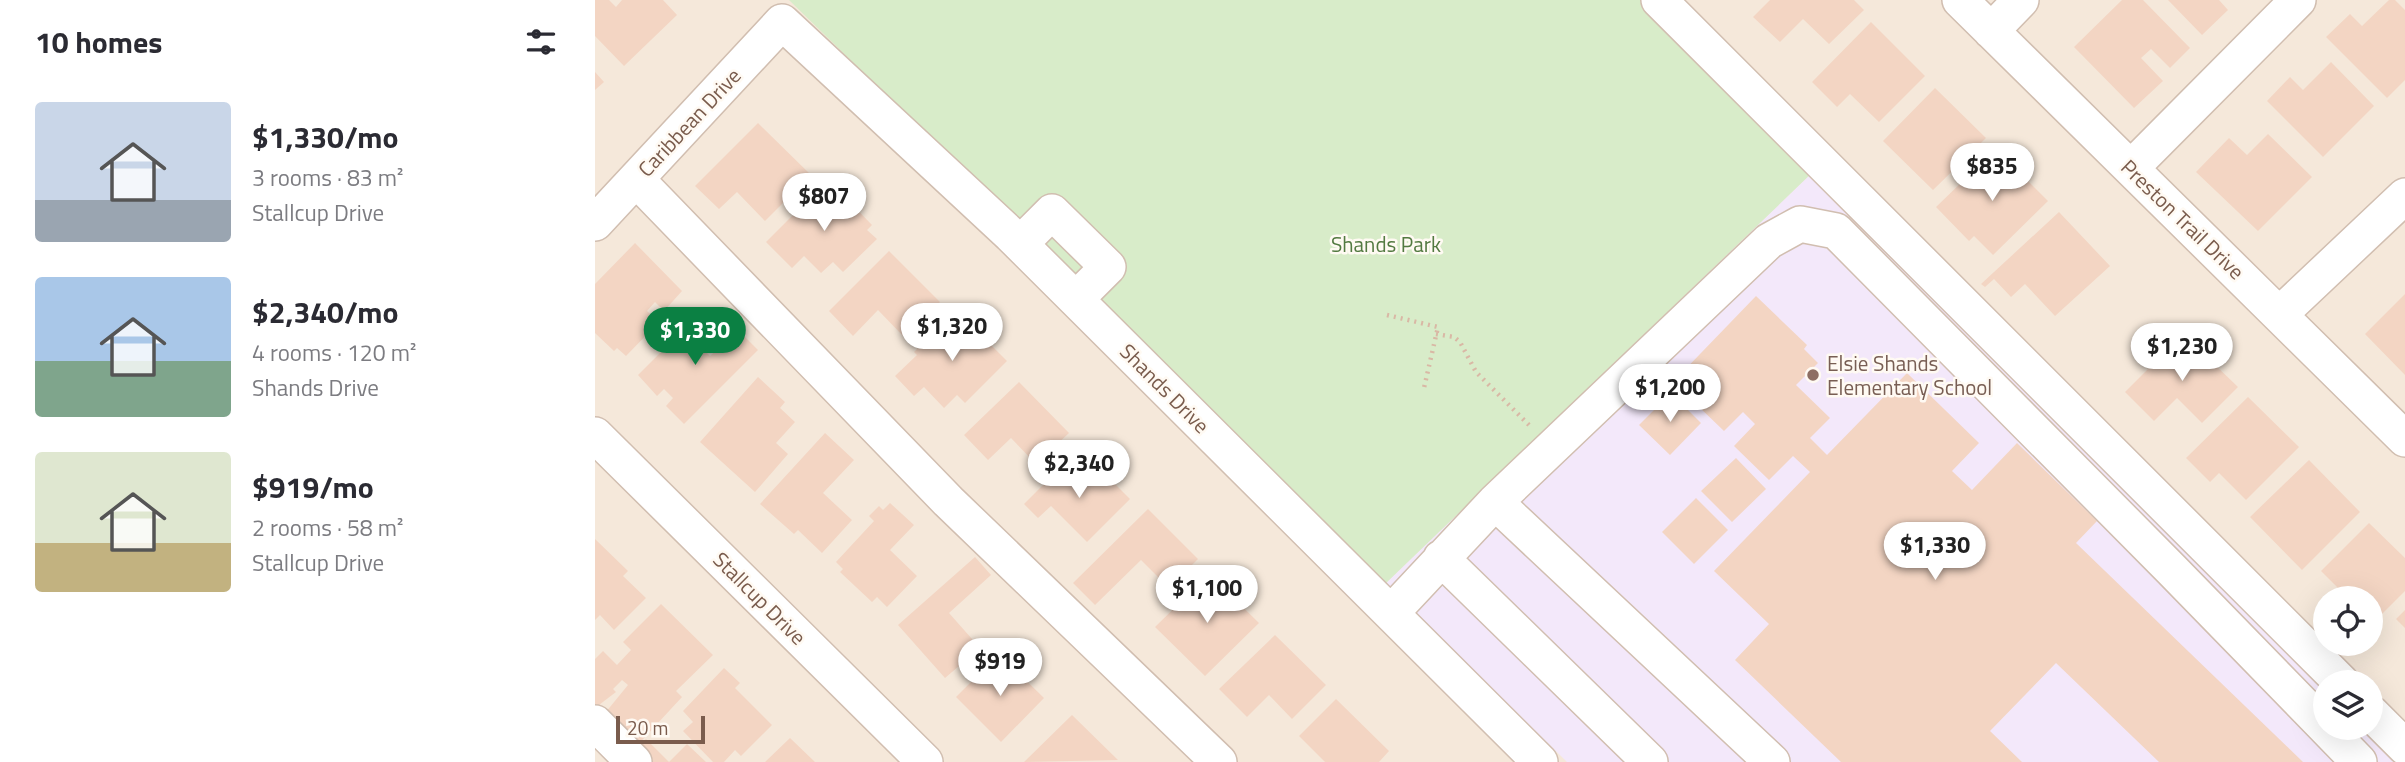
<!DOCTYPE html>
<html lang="en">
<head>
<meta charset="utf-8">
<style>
  :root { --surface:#fff; --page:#f7f7f7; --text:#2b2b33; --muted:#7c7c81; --accent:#0b8043 }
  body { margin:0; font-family:"Titillium Web",sans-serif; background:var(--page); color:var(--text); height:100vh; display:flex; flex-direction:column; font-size:26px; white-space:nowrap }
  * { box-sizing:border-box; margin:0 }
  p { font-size:23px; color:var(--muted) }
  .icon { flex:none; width:38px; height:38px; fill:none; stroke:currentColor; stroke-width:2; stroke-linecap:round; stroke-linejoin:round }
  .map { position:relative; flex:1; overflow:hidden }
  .details { display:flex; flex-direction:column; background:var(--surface); width:595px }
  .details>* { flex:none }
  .controls { position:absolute; left:1718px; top:586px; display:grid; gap:14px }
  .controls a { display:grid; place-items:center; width:70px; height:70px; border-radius:50%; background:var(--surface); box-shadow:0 7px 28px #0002; font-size:35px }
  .scale { position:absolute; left:21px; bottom:18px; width:89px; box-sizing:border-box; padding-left:7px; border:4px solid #7a5c4d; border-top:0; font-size:19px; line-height:24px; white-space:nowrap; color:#7a5c4d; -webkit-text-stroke:5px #fffaf3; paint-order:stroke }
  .price { position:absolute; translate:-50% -60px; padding:0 16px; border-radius:24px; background:#fff; color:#222; font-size:23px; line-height:46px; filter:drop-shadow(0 2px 4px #0008) }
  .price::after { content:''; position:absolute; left:50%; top:42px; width:21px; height:16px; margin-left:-10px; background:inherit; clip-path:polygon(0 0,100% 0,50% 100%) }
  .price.selected { background:var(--accent); color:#fff }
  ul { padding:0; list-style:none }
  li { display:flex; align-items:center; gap:21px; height:175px; padding:0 35px }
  li span { display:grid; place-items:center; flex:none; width:196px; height:140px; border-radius:7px; color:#555 }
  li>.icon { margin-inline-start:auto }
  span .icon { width:84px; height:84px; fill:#fffc; stroke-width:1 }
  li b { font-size:30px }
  h2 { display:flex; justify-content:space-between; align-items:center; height:84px; padding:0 35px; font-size:30px }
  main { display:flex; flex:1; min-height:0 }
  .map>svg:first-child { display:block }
</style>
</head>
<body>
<main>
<section class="details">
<h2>10 homes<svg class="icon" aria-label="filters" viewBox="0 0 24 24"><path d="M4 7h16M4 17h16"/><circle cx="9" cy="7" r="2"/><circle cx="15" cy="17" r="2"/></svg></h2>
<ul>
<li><span style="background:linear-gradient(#c9d6e8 70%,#9aa5b1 0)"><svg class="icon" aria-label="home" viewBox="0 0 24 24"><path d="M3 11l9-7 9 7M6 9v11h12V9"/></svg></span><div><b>$1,330/mo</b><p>3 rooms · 83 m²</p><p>Stallcup Drive</p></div></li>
<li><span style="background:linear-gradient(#a9c7e8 60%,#7fa58c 0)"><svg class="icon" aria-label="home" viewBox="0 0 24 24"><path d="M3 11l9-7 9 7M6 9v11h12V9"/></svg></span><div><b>$2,340/mo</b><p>4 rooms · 120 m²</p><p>Shands Drive</p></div></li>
<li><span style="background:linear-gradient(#dfe7d0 65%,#c2b280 0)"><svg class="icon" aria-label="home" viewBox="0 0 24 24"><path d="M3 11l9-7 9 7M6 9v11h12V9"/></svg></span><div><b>$919/mo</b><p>2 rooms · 58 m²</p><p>Stallcup Drive</p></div></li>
</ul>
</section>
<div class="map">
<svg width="1810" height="762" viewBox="0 0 1810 762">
  <rect width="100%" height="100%" fill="#fdf6ec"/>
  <path fill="#f5e8da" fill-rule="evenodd" d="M0,0H1810V762H0ZM1731,598H1776V644H1731ZM1731,682H1776V728H1731Z"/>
  <path fill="#f3e8fa" d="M1222,168L1731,682V728H1776L1810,762H972L791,583Z"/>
  <path fill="#d8ecc9" d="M194,0H1055L1222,168L791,583Z"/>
  <path fill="#f3d5c3" d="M0,0H14L21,7L27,0H68L82,15L29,66L0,36Z
    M1175,0H1259L1269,10L1234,44L1208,19L1185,42L1158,17Z
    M1527,0H1548L1595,48L1575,68L1556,49L1546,58L1568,81L1539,108L1479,47Z
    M1573,0H1624L1633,10L1607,35Z
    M1794,0H1800L1810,10V80L1792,98L1731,37L1755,14L1767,26Z
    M1276,22L1330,76L1284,122L1255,94L1242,107L1217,82Z
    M1736,62L1779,106L1728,157L1672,101L1695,77L1708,90Z
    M0,72L9,82L0,90Z
    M1340,88L1391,138L1338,190L1288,141Z
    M163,123L216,175L170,221L142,192L124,209L100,186Z
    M1673,134L1717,177L1663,231L1601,172L1634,138L1652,155Z
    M1401,149L1453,201L1398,255L1379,236L1374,241L1341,207Z
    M228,185L238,195L243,190L277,225L272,230L282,239L248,272L238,262L226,273L209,256L197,268L171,242Z
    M1464,212L1515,266L1460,316L1430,284L1416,297L1399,279L1390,287L1386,284Z
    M40,243L87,291L69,311L60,302L52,311L64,322L31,356L22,348L19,351L0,333V284Z
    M294,251L345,302L309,337L283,310L258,336L234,311Z
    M1810,294V375L1770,334Z
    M1161,296L1212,345L1209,349L1223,363L1201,385L1235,418L1215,438L1232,455L1312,373L1384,443L1357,471L1377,490L1422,443L1502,521L1481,543L1708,762H1564L1461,663L1395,731L1427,762H1246L1140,660L1174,624L1119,571L1215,472L1198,456L1174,480L1139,446L1160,424L1148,412L1129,431L1078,382Z
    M361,310L412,361L370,403L362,395L349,408L329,387L319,396L300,376L322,355L319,352Z
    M102,318L124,339L111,352L115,356L143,330L163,350L89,424L71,406L78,398L69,389L62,396L43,375L77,341L70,334L82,323L89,331Z
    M1588,334L1643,387L1607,423L1582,398L1559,421L1530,392Z
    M163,377L190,402L185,408L200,422L181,443L193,454L160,492L105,442Z
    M424,382L474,433L441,464L416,438L393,460L369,435Z
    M1076,393L1106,423L1075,455L1044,425Z
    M1653,397L1704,447L1651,500L1624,473L1615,482L1591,458Z
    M230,433L259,460L228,493L257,520L227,553L203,530L199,534L165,504Z
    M1141,458L1171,489L1137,522L1106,491Z
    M473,460L494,481L505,469L535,499L492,542L456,506L443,518L429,504Z
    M1714,460L1765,512L1707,570L1655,517Z
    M1101,498L1133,530L1099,564L1067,532Z
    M295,503L319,525L295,550L322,576L292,607L282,597L277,602L245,572L248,569L241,562L279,521L274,516L284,506L288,510Z
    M553,509L603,559L574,588L546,560L500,605L478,583Z
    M1774,523L1810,558V591L1778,623L1776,598H1753L1726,571Z
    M0,539L33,571L28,576L51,598L19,630L5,615L0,620Z
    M380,557L396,575L354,613L385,648L350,678L303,625Z
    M614,574L664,623L610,676L560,627Z
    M66,604L118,655L81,691L87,697L38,750L6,718L33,685L27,680L18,689L21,692L0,708V659L8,651L22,665L36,650L28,642Z
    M1810,610V628L1801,619Z
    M680,635L731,685L697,719L674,695L652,717L624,689Z
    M404,654L449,698L406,742L361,697Z
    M129,668L145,683L140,688L177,725L146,756L140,750L129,762H118L88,731L98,722L88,711Z
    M741,699L794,751L784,762H730L704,736Z
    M477,715L523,760L429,762Z
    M195,738L220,762H170Z
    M51,739L74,762L92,744L111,762H43L35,754Z"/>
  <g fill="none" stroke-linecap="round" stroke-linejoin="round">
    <defs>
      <path id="minor" d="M1064,0L1746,682
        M1365,0L1810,439
        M1396,31L1426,0
        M1536,168L1703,0
        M41,179L353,501L624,762
        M0,223L187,22L416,235L945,762
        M425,244L457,212L513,267L481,299
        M1685,314L1810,196
        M0,435L330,762
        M900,502L1177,762
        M846,558L1055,762
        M796,613L900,502L1174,241L1205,224L1241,231L1577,570L1731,728
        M1776,713L1810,747
        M0,723L39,762
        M1731,728L1764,762"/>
    </defs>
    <use href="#minor" stroke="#d1beb0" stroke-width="38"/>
    <path stroke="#d9b8a5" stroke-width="4.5" stroke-dasharray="2 5" stroke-linecap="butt" d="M792,315L843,327L829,388
      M841,334L859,337L865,342L881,372L934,425"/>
    <use href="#minor" stroke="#fff" stroke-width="35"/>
  </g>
  <circle fill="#8d6e63" stroke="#fffaf3" stroke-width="2.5" cx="1218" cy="375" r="7"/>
  <g text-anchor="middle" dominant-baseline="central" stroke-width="5" stroke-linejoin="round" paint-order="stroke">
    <g font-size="21" fill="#7a5c4d" stroke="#fffaf3">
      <text transform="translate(94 122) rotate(-47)">Caribbean Drive</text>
      <text transform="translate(1588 219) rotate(44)">Preston Trail Drive</text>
      <text transform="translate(570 388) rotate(45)">Shands Drive</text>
      <text transform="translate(165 598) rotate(45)">Stallcup Drive</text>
    </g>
    <g font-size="21" fill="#537a41" stroke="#fffaf3">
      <text x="791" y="244">Shands Park</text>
    </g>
    <g font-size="21" fill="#785e54" stroke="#fffaf3" text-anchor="start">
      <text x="1232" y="363">Elsie Shands<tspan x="1232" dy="24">Elementary School</tspan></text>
    </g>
  </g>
</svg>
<div class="controls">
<a><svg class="icon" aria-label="locate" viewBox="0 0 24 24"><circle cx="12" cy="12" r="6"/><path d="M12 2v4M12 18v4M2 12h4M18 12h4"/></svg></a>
<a><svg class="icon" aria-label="layers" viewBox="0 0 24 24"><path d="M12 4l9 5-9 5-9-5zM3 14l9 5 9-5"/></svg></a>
</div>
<div class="scale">20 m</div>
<b class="price" style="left:1397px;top:203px">$835</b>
<b class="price" style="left:229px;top:233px">$807</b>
<b class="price" style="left:357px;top:363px">$1,320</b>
<b class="price selected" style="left:100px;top:367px">$1,330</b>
<b class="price" style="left:1587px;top:383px">$1,230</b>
<b class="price" style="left:1075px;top:424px">$1,200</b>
<b class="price" style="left:484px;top:500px">$2,340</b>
<b class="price" style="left:1340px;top:582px">$1,330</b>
<b class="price" style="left:612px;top:625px">$1,100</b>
<b class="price" style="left:405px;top:698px">$919</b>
</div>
</main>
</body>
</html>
